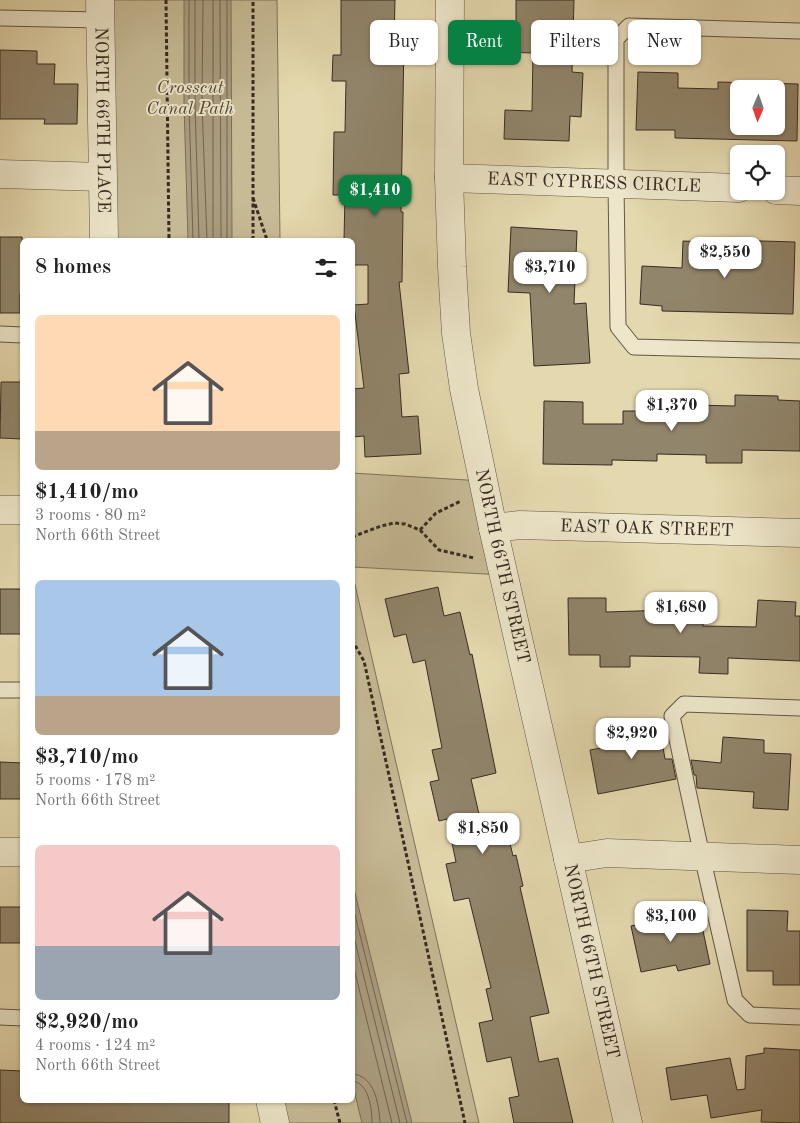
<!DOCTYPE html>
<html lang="en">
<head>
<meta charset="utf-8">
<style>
  :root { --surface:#fff; --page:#f2f2f2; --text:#222; --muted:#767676; --accent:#0b8043 }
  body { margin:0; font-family:"Old Standard TT",serif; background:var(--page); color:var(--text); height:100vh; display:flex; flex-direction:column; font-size:19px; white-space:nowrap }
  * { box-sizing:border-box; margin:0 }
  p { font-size:16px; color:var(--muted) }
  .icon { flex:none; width:28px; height:28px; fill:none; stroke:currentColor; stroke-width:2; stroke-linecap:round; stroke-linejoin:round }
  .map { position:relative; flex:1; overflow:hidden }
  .details { position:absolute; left:20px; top:238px; width:335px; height:865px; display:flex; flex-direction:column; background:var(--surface); border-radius:8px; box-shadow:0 1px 4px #0004 }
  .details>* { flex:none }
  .hud { position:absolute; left:370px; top:20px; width:355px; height:45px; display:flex; gap:10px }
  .needle { width:32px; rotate:182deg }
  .controls { position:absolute; left:730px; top:80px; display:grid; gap:10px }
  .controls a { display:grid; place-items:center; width:55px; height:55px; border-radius:8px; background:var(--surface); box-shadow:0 1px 4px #0004; font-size:25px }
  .price { position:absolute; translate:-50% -42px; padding:0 11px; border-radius:10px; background:#fff; color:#222; font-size:16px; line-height:32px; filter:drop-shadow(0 1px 2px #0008) }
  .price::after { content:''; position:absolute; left:50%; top:30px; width:15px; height:11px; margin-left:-8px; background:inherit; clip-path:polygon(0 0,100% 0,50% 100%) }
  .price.selected { background:var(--accent); color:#fff }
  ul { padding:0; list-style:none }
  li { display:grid; align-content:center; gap:10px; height:265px; padding:0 15px }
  li span { display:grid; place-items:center; height:155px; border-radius:8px; color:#555 }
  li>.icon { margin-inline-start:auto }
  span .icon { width:90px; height:90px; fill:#fffc; stroke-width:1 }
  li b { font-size:21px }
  h2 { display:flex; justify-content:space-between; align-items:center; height:60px; padding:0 15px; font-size:21px }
  .tag { padding:0 18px; border-radius:8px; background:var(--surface); box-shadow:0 1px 4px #0004; font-size:18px; line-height:45px }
  .tag.selected { background:var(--accent); color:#fff }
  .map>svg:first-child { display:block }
</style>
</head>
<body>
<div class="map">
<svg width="800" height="1123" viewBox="0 0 800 1123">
  <rect width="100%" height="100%" fill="#e4d8ae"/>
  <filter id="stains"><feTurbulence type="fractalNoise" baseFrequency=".004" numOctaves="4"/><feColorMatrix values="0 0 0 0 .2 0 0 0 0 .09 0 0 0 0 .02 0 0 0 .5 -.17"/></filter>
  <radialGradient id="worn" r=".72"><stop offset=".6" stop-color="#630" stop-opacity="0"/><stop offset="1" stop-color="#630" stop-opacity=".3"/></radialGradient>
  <path fill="#c7bb96" stroke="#80735c" d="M100,0H277L280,240H104Z
    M352,473L483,481L504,575L353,567Z
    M353,576L479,1123H275L270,1100H352Z"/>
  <path fill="#aa9d7f" stroke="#7c6f5a" d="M184,0H231L232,240H188L184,104Z
    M352,881L354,889L412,1123H362L352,1082Z"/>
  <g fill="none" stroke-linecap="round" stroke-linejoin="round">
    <path stroke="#716451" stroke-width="1" d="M189,0V104L193,240
      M195,0V104L199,240
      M203,0L202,104L207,240
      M213,0V240
      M220,0L221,240
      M227,0V240
      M352,903L407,1123
      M352,929L400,1123
      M352,960L392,1123
      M352,1074C375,1075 379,1105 380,1123
      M352,1081C369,1082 372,1109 372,1123"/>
  </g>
  <path fill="#91856b" stroke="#382b23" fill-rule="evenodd" d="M341,0H395L394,42H404L401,212H403L402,282H399L409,373L399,374L402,417L418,416L421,454L365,457L364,436L352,437V389L364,388L354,305L368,304V265H352V240H344L345,195H333L334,132H345L346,81H332L333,55H341Z
    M516,0H574L572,72L583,73L581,117L570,116L569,141L504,139L505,110L532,111L533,53L502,52V25H516Z
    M0,50L37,51V64H55L54,84H78L77,124H44L45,119H0Z
    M638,72L678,73V88L718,89V82L798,84L797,141L675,138V130H636ZM739,89H776V126H739Z
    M511,227L577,231L574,304L586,303L590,363L534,366L530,293L508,292Z
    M0,237H22V294H20V313H0Z
    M730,240L795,242L793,314L662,311V306L640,304L642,266L682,268L683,241L730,243Z
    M1,382H22V439L0,438Z
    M735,395L778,396V400L800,401V451L742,450V463H706V455L657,454V461L612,460V465L543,464L544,401L583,402V424H623V411H654V401L694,402V405L735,406Z
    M438,587L444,616L460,612L470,655L472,654L496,773L471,779L481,823L504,818L513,856L516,855L523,886L520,887L549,1013L530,1017L539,1062L558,1058L573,1123H514L509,1098L519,1096L511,1057L487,1062L479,1023L493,1020L486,989L491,988L469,898L454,901L446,864L456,862L447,819L439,821L430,782L439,780L432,750L442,748L425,660L413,663L406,634L394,637L385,599Z
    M0,589H22V634H0Z
    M568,598H606V612L668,610L669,600H704L703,626L756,627L758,600L796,602L795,616H800V661L728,658V674L699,673L700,657L630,656V667H600V655H569Z
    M659,724L665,759H672L676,779L598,794L590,750L606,747L604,735Z
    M723,737L764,740V753L791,754L788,810L753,808L754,792L697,788L696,775H694L691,760L721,763Z
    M0,762L22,763V799H0Z
    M0,907H22V943H0Z
    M747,910L788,911L787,931H800V985H773V971H747Z
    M699,912L710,964L678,971L676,965L641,972L631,926Z
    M764,1048L800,1050V1123L761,1122L762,1110L711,1118L707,1095L671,1100L666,1068L730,1058L737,1090L745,1089L746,1056L764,1053Z
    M0,1070L22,1071V1100H229V1123H0Z"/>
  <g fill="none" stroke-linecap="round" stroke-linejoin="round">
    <defs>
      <path id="service" d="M0,18L100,20
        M800,31L629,26L616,39V184L618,327L634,347L800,351
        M0,334L22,335
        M0,690H22
        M800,708L684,704L672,716L702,856L735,1000L750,1015L800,1017
        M0,1017L22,1018"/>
      <g id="minor">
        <path id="s1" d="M100,0L104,240"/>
        <path id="s2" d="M450,0L449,178L452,267L456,333L464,389L493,528L628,1123"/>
        <path d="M0,174L102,177"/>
        <path id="s3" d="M449,178L739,188"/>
        <path d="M776,190L800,191"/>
        <path d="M0,852H22"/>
        <path d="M568,859L607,853L800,860"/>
        <path d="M270,1100L275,1123"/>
      </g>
      <g id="tertiary">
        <path d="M0,510H22"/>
        <path id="s4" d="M493,528L520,525L800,533"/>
      </g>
    </defs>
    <use href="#service" stroke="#635646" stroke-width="17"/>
    <use href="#minor" stroke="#635646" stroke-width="29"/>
    <use href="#tertiary" stroke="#635646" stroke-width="29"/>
    <path stroke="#382b23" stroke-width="3" stroke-dasharray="4 2.5" stroke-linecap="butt" d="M166,0L169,240
      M253,198L267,240
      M253,240V0
      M420,530L436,513L461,501
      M352,537L381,526L394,523L405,524L420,530L439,550L474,558
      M352,640L364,661L465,1123
      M334,1100L340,1123"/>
    <use href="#service" stroke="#ede6ca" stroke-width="15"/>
    <use href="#minor" stroke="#ede6ca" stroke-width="28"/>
    <use href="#tertiary" stroke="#ede6ca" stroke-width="28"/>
  </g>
  <g text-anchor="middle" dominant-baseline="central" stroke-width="4" stroke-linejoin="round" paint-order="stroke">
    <g font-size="18" font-style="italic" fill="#55483a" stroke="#ede6ca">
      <text x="190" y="88">Crosscut<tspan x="190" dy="21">Canal Path</tspan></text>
    </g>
    <g font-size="18" fill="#382b23" stroke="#ede6ca">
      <text stroke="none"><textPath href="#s1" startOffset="120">NORTH 66TH PLACE</textPath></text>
      <text stroke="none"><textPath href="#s3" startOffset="145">EAST CYPRESS CIRCLE</textPath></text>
      <text stroke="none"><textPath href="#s4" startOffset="154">EAST OAK STREET</textPath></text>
      <text stroke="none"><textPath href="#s2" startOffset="571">NORTH 66TH STREET</textPath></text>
      <text stroke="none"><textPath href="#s2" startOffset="976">NORTH 66TH STREET</textPath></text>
    </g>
  </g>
  <rect width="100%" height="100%" filter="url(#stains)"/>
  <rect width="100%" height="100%" fill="url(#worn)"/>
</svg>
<div class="controls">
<a><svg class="needle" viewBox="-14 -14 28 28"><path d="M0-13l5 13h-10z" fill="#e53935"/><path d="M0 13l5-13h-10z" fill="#767676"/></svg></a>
<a><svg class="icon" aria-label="locate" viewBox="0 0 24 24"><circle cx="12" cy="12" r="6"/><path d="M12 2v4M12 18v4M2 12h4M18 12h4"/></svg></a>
</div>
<b class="price selected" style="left:375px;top:217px">$1,410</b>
<b class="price" style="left:725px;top:279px">$2,550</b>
<b class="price" style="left:550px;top:294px">$3,710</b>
<b class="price" style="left:672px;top:432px">$1,370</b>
<b class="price" style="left:681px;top:634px">$1,680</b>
<b class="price" style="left:632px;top:760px">$2,920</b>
<b class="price" style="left:483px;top:855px">$1,850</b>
<b class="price" style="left:671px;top:943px">$3,100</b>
<div class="hud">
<a class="tag">Buy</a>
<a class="tag selected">Rent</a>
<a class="tag">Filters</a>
<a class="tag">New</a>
</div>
<section class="details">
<h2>8 homes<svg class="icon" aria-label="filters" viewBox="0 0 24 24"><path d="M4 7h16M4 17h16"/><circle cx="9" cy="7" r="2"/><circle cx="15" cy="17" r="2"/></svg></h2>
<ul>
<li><span style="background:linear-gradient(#ffd9b3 75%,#b9a48a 0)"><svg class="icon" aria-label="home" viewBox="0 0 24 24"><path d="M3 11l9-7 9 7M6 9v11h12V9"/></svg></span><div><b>$1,410/mo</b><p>3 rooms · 80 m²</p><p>North 66th Street</p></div></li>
<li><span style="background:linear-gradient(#a9c7e8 75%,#b9a48a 0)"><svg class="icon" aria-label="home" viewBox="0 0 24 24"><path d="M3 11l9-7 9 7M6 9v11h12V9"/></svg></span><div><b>$3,710/mo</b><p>5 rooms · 178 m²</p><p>North 66th Street</p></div></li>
<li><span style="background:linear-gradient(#f6c9c9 65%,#9aa5b1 0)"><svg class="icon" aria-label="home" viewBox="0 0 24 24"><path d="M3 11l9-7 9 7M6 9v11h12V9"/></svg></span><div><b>$2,920/mo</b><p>4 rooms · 124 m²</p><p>North 66th Street</p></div></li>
</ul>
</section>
</div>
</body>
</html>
